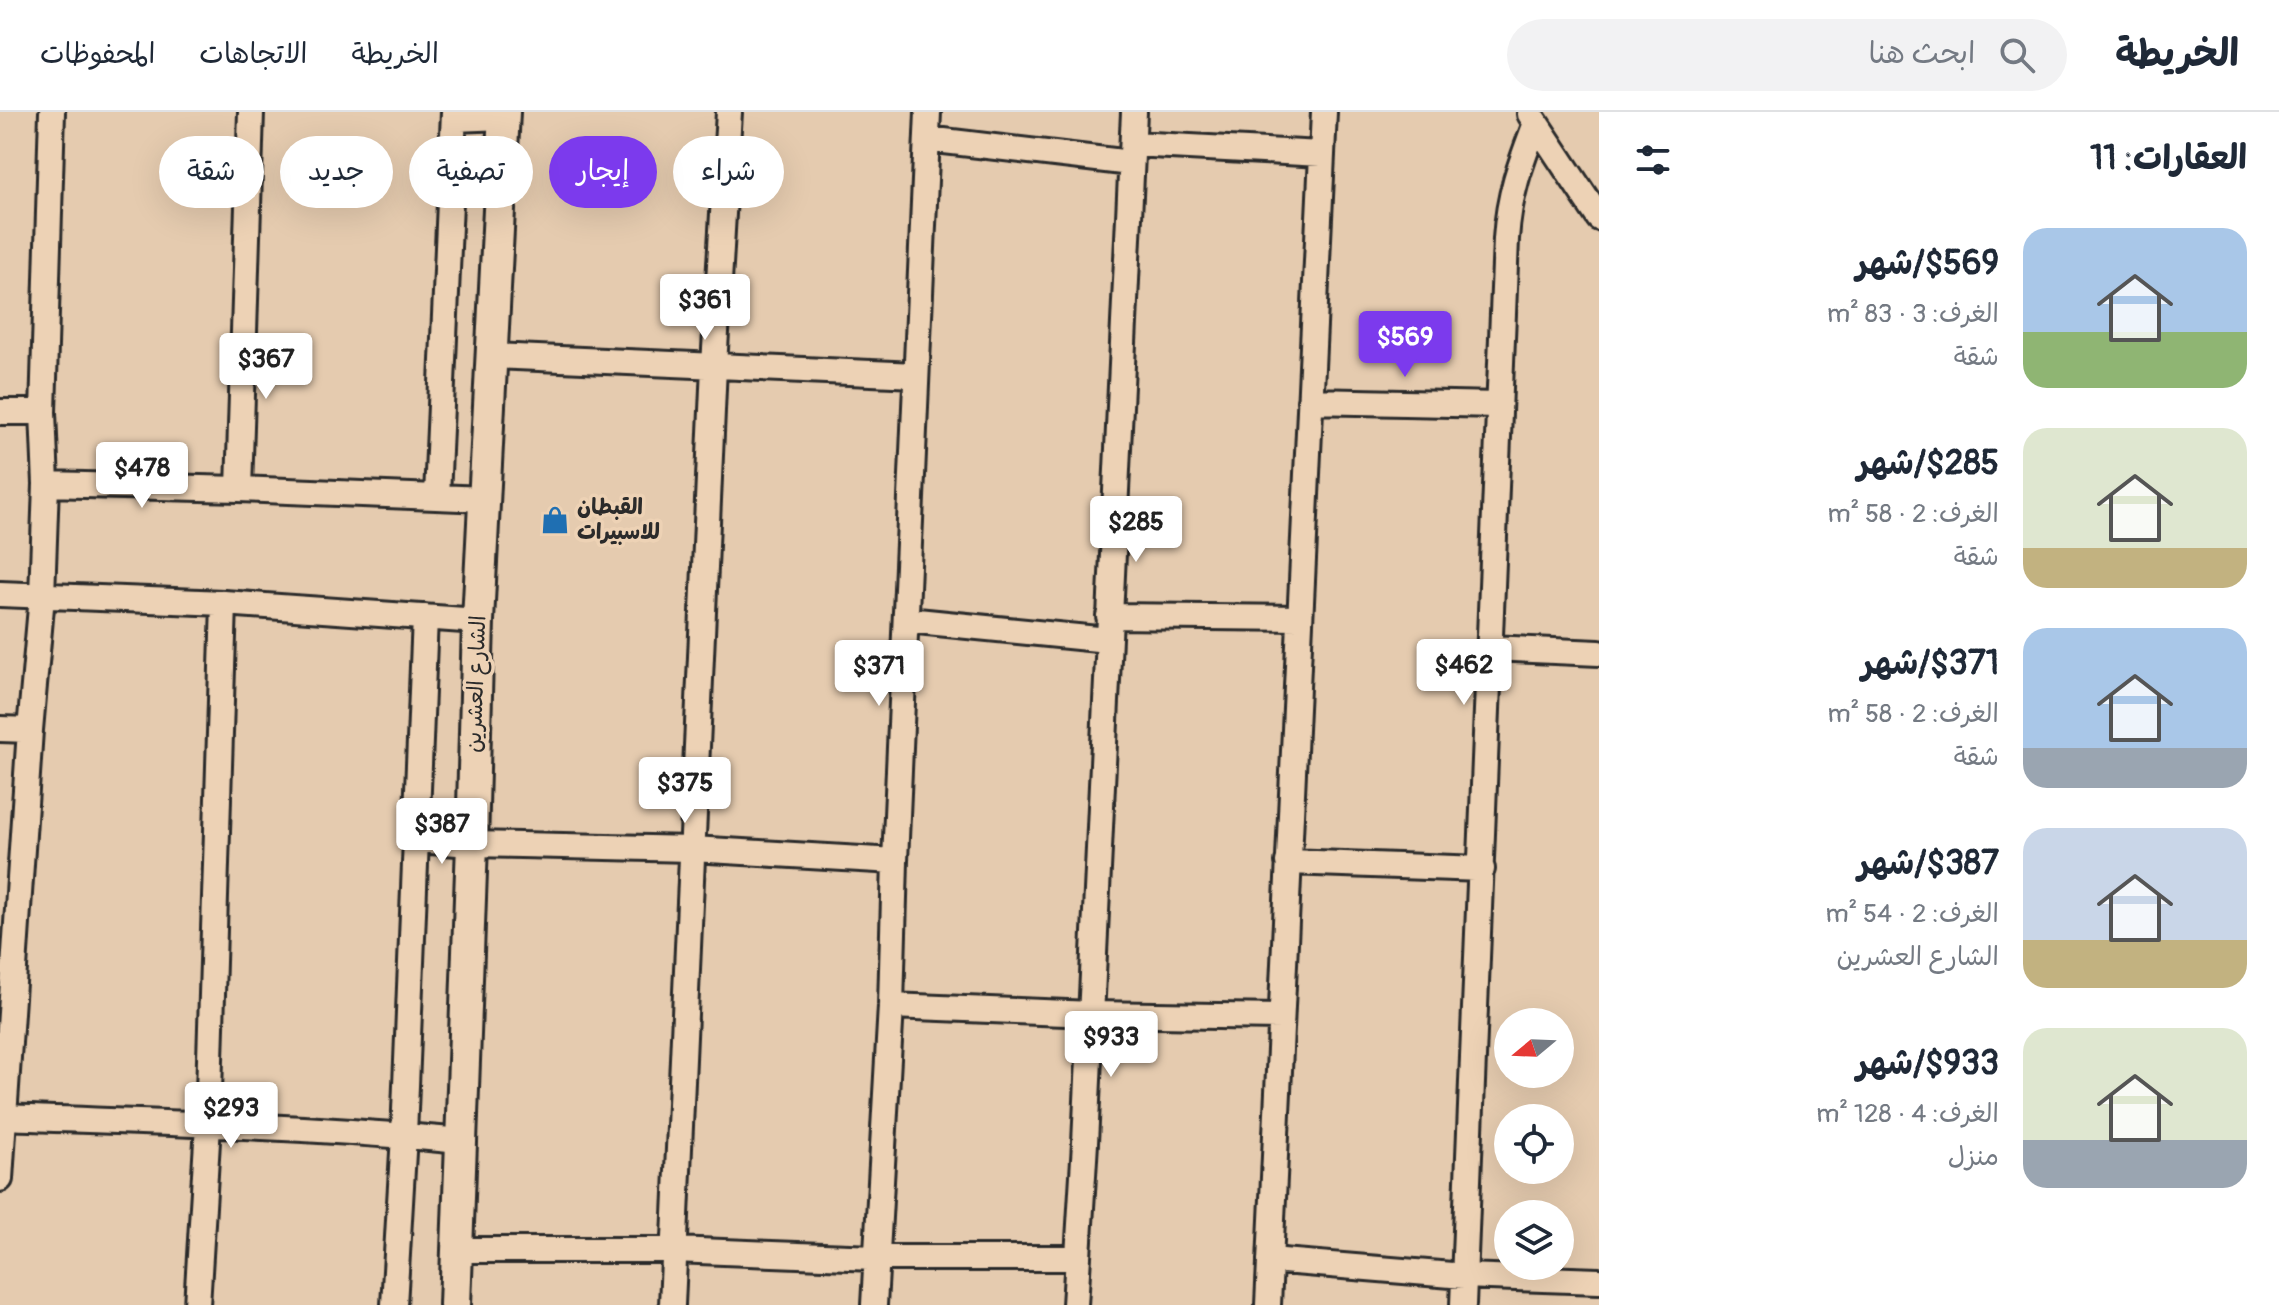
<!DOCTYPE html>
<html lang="ar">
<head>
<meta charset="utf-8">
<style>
  :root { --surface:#fff; --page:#f2f2f3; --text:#1f2937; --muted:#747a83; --line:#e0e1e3; --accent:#7c3aed }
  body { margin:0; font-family:Pangolin,"Playpen Sans Arabic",sans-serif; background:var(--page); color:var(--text); direction:rtl; height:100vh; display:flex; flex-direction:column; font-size:30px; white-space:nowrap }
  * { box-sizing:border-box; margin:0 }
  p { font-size:26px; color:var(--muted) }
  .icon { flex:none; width:44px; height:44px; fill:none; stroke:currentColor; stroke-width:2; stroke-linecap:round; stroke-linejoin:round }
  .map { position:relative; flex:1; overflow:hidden; direction:ltr }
  .panel { display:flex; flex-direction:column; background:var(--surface); width:680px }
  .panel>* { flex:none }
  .top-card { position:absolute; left:24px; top:24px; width:760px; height:72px; direction:rtl; display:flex; gap:16px }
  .needle { width:52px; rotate:251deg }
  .tools { position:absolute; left:1494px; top:896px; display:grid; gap:16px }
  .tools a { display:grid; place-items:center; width:80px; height:80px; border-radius:50%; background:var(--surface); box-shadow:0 8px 32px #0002; font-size:40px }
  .price { position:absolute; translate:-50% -68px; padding:0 18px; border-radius:8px; background:#fff; color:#222; font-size:26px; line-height:52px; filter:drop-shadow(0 2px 4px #0008) }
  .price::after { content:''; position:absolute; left:50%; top:48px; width:24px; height:18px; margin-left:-12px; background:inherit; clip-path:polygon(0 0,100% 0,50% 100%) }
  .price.on { background:var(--accent); color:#fff }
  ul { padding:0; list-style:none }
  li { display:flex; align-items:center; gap:24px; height:200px; padding:0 32px }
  li span { display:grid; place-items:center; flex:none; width:224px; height:160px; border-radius:24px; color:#555 }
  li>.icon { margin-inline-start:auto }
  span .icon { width:96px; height:96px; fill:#fffc; stroke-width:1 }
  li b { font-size:34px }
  h2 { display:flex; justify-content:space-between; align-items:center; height:96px; padding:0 32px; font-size:34px }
  .pill { padding:0 28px; border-radius:36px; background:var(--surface); box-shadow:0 8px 32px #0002; font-size:28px; line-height:72px }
  .pill.on { background:var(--accent); color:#fff }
  header { display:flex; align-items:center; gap:48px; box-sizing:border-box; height:112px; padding:0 40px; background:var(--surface); border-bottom:2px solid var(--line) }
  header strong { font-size:38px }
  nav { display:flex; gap:44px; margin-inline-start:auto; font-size:28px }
  .search { width:560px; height:72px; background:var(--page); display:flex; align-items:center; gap:20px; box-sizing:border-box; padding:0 28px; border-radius:44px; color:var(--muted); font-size:30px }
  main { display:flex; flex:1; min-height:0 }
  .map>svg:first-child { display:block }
</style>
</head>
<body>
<header>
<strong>الخريطة</strong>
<div class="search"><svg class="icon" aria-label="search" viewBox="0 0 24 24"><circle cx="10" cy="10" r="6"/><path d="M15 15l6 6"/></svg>ابحث هنا</div>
<nav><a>الخريطة</a><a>الاتجاهات</a><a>المحفوظات</a></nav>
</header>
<main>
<section class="panel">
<h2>العقارات: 11<svg class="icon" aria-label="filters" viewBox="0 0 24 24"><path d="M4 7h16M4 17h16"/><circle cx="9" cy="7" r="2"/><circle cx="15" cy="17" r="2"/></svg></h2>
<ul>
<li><span style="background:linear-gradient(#a9c7e8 65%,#8fb573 0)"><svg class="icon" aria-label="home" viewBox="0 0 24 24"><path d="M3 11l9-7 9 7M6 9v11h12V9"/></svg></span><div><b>$569/شهر</b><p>الغرف: 3 · 83 m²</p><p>شقة</p></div></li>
<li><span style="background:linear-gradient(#dfe7d0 75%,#c2b280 0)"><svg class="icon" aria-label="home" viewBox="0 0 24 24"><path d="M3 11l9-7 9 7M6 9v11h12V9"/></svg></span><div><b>$285/شهر</b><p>الغرف: 2 · 58 m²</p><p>شقة</p></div></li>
<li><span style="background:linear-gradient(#a9c7e8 75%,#9aa5b1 0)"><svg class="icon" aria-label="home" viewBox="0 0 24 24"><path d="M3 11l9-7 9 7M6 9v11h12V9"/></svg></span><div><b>$371/شهر</b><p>الغرف: 2 · 58 m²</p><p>شقة</p></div></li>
<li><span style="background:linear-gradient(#c9d6e8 70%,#c2b280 0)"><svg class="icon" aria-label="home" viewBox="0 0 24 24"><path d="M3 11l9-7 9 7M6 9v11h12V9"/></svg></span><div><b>$387/شهر</b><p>الغرف: 2 · 54 m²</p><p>الشارع العشرين</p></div></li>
<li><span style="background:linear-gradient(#dfe7d0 70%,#9aa5b1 0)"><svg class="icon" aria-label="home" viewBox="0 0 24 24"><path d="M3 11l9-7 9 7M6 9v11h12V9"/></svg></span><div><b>$933/شهر</b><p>الغرف: 4 · 128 m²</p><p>منزل</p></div></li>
</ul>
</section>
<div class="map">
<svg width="1599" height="1193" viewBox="0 0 1599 1193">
  <rect width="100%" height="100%" fill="#e5cbaf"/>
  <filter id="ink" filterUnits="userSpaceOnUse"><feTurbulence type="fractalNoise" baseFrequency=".0125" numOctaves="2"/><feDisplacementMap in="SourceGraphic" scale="16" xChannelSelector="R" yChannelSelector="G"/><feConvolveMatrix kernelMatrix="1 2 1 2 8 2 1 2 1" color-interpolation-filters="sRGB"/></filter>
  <g filter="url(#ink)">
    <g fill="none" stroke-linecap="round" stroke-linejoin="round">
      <defs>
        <path id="minor" d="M251,0L239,377L485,387
          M1530,2L1599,106
          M454,7L504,5
          M927,27L1131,51
          M1133,32L1321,42
          M491,244L916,263
          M1310,289L1499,293
          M0,300H43
          M46,372L239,377
          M437,384L454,0
          M0,482L224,491L478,509
          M1109,504L1299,506
          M907,508L1108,528
          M1490,536L1599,541
          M0,617L30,618L4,1005C156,1011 309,1014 460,1029
          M30,618L42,484L46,372L43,300L52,0
          M416,728L472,732L692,737L895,749
          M1288,750L1482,757
          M891,894L1092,902L1281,905
          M0,1005H4L0,1067
          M458,1138H674L875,1146H1078
          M1270,1148L1464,1164L1599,1169
          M197,1193L208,1013L224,491
          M394,1193L404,1023L425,505
          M672,1193L714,254L729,0
          M874,1193L891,894L895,749L928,0
          M1075,1193L1085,1031L1134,0
          M1268,1193L1324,0
          M1463,1193L1506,127C1509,82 1520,53 1536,11"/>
        <path id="tertiary" d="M455,1193L472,732L478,509L504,0"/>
      </defs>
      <use href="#minor" stroke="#2b2b2b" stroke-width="30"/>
      <use href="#tertiary" stroke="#2b2b2b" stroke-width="36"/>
      <use href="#minor" stroke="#edd2b5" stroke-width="24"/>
      <use href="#tertiary" stroke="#edd2b5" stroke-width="30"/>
    </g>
  </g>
  <defs>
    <symbol id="shop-bare" viewBox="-9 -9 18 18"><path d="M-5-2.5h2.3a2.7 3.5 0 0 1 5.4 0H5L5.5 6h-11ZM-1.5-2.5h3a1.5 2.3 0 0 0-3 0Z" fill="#1f6fb2" stroke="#edd2b5" stroke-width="2.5" paint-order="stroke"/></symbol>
  </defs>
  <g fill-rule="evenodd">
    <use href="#shop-bare" x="535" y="388" width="40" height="40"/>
  </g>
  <g text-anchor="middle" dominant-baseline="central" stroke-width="7" stroke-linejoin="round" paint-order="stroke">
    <g font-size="22" font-weight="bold" fill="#2b2b2b" stroke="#edd2b5" text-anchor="start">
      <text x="577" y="395">القبطان<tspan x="577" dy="25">للاسبيرات</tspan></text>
    </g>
    <g font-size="22" fill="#2b2b2b" stroke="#edd2b5">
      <text transform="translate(476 572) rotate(-88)">الشارع العشرين</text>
    </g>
  </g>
</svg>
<div class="tools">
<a><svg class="needle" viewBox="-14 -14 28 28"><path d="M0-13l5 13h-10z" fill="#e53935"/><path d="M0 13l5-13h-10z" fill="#747a83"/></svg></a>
<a><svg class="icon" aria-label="locate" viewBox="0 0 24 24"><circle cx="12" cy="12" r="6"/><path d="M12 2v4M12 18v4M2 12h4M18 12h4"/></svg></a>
<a><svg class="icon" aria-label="layers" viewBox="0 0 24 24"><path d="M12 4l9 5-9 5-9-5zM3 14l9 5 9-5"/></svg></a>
</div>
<b class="price" style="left:705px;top:230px">$361</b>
<b class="price on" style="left:1405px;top:267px">$569</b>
<b class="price" style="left:266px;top:289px">$367</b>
<b class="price" style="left:142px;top:398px">$478</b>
<b class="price" style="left:1136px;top:452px">$285</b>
<b class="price" style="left:1464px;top:595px">$462</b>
<b class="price" style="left:879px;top:596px">$371</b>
<b class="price" style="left:685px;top:713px">$375</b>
<b class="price" style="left:442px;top:754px">$387</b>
<b class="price" style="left:1111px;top:967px">$933</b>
<b class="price" style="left:231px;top:1038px">$293</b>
<div class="top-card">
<a class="pill">شراء</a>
<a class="pill on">إيجار</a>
<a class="pill">تصفية</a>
<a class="pill">جديد</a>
<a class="pill">شقة</a>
</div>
</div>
</main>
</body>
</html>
